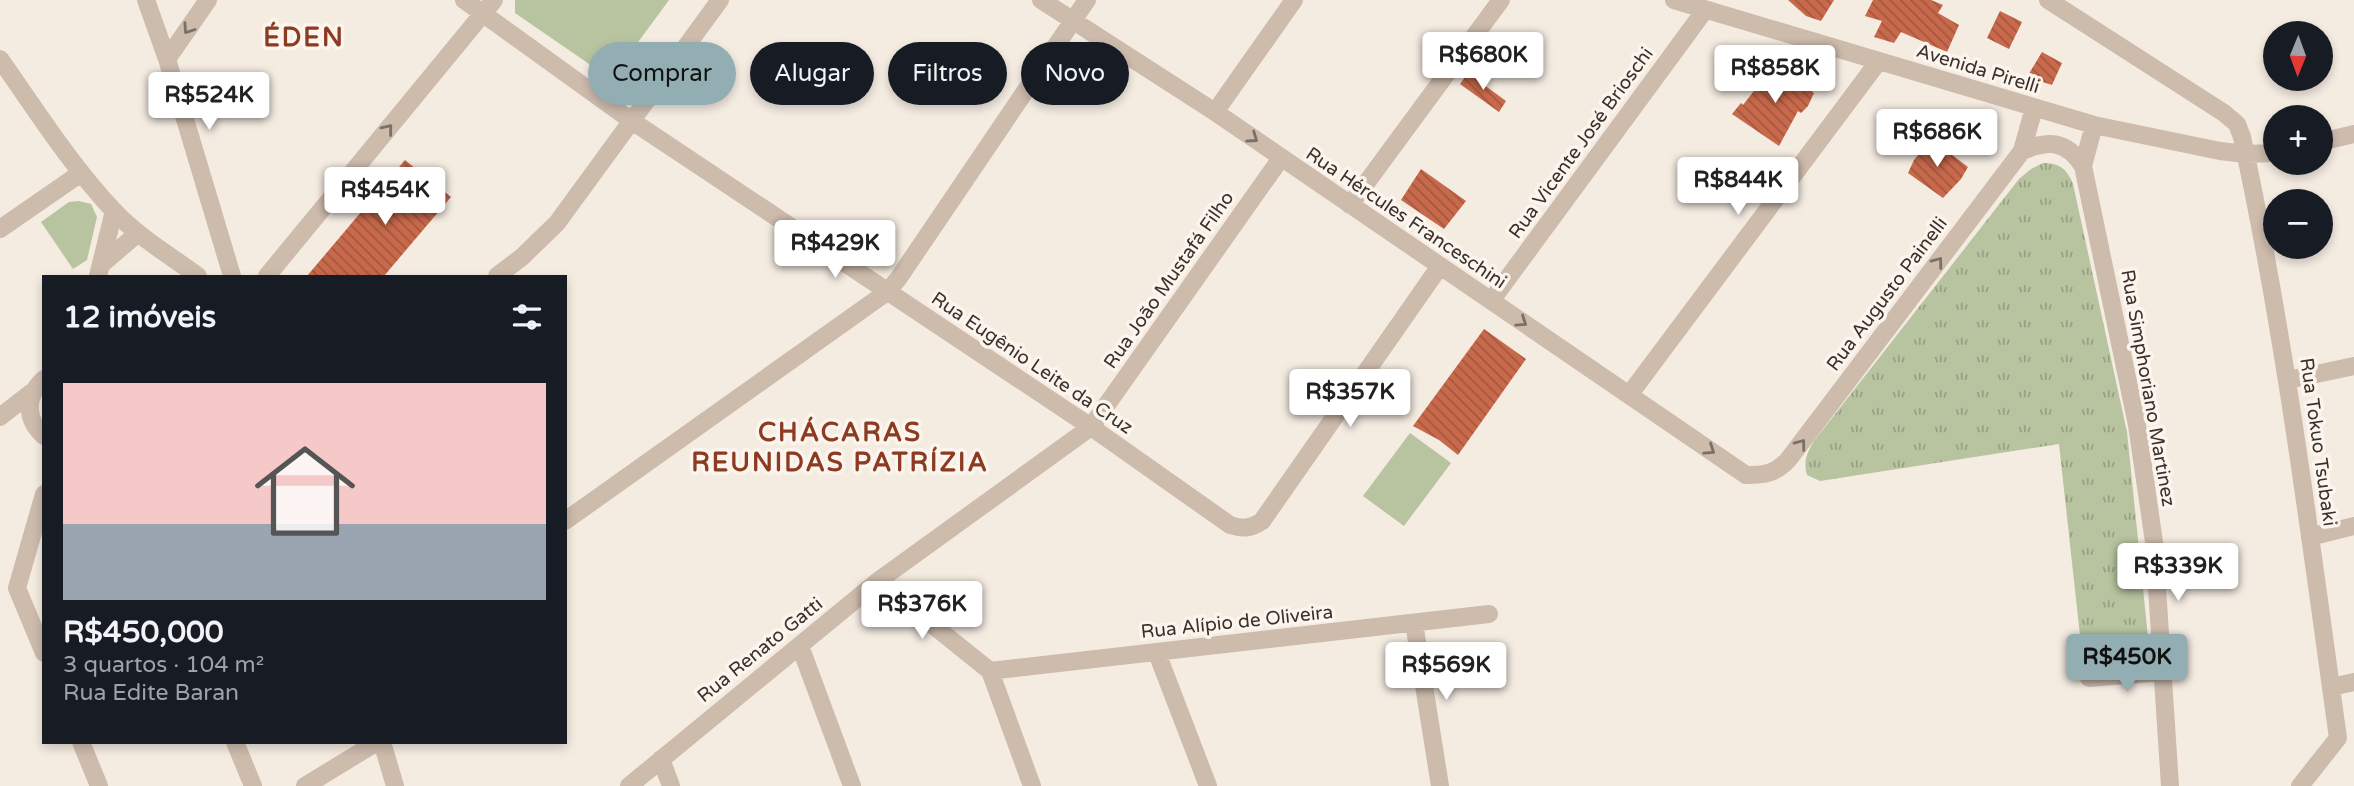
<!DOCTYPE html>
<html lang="pt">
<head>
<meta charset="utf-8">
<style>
  :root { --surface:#171b24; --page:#20242c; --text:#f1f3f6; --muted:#9ea1a6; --line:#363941; --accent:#92aeb2 }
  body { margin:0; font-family:"Varela Round",sans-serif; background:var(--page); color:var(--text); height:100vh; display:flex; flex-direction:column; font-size:26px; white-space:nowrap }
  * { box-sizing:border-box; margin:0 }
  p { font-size:23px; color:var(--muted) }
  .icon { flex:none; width:38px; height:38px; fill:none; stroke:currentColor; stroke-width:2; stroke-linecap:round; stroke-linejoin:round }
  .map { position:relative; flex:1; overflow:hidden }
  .sheet { position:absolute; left:42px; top:275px; width:525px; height:469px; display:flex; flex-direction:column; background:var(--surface); border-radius:0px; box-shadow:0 4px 10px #0003 }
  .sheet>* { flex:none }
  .guide { position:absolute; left:588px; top:42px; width:665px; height:63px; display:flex; gap:14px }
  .needle { width:46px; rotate:181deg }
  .tools { position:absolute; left:2263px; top:21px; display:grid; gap:14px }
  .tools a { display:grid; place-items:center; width:70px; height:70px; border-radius:50%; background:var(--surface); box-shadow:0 4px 10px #0003; font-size:35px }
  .price { position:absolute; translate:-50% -60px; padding:0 16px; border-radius:7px; background:#fff; color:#222; font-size:23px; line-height:46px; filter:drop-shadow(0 2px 4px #0008) }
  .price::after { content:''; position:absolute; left:50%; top:42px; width:21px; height:16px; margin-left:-10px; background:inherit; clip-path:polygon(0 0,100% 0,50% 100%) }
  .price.current { background:var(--accent); color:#111 }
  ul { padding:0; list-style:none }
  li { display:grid; align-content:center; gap:14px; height:371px; padding:0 21px }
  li+li { border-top:2px solid var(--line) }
  li span { display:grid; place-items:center; height:217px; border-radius:0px; color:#555 }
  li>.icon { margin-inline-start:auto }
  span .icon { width:126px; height:126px; fill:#fffc; stroke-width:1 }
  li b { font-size:30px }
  h2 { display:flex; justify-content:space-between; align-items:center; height:84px; padding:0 21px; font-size:30px }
  .tag { padding:0 24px; border-radius:32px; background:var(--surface); box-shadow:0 4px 10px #0003; font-size:24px; line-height:63px }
  .tag.current { background:var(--accent); color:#111 }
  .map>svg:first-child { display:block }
</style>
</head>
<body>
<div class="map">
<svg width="2354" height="786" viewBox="0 0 2354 786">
  <defs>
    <pattern id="park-tufts" width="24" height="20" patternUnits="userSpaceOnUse" patternTransform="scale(1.75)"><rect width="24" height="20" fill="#b8c4a0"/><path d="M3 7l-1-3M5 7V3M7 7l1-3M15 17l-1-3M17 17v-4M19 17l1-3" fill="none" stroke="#97a083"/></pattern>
    <pattern id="building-back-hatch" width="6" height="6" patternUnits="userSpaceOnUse" patternTransform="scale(1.75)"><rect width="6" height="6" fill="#c8694b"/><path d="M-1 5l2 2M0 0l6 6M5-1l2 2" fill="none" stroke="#a4573f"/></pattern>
  </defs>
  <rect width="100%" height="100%" fill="#f4ebe1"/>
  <path fill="#b8c4a0" d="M515,0H669L611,79L515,13Z
    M79,201L91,204L97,217L87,260L73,269L41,222L69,202Z
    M1410,433L1451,463L1404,526L1363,496Z"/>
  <path fill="url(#park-tufts)" d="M2043,163C2060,163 2067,169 2073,184L2127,432L2149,647L2147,654L2141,657L2083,663L2059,444L1820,481L1807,475C1803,461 1807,453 1814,441L2019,179L2031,169Z"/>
  <path fill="url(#building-back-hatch)" d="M1788,0H1834L1821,21L1806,16Z
    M1873,0H1931L1943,5L1938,13L1959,25L1947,52L1901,32L1894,43L1874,37L1882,21L1865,16Z
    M2000,11L2022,22L2009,49L1987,38Z
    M2042,52L2062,63L2052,85L2027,77Z
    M1775,64L1814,93L1808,106L1801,113L1798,111L1779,146L1732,114L1741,103L1743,105Z
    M1468,73L1506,101L1499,112L1460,84Z
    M1931,139L1968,167L1961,179L1943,198L1908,173L1914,160Z
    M405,160L451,197L384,276H307Z
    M1421,169L1466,201L1444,229L1401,200Z
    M1484,329L1526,359L1458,455L1439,440L1413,426Z"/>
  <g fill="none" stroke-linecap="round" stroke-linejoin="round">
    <path stroke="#cdbbac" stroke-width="18" d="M146,0L167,59L232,276
      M464,0L632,121L1091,427L1230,525C1243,529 1250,529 1262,521L1440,266
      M1041,0L1215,112L1746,475C1764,475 1775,474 1788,460L2022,151L2034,108
      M1674,0L2094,125L2220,151L2246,154L2275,153
      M2048,0L2224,113L2237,124L2242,137C2285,336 2310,537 2338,738L2300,786
      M0,59C36,110 70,164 113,210C137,236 169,255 198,276
      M167,59L208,0
      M1215,112L1294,0
      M2320,142L2354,134
      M2022,151C2049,140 2066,140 2083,166L2137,425L2154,542L2170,786
      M2083,166L2094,125
      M1350,205L1501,0
      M0,229L81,173
      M101,265L138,233
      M98,276L114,211
      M267,276L494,0
      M497,276L522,257L557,223L720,0
      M1491,301L1705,10
      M44,379C25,396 25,419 44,436
      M2288,380L2354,366
      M1629,395L1878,62
      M0,417L32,392
      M44,494L17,588L44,653
      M565,521L887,292L898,279L1087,0
      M2310,537L2354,526
      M878,581L990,671
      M1414,623L1440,786
      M800,646L852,786
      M1157,653L1208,786
      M990,671L1489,614
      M990,671L1032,786
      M2089,678L2163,672
      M2331,687L2354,682
      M81,742L99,786
      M235,742L253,786
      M382,742L395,786
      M661,759L671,786
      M305,786L377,742
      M629,786L878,581L1091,427L1281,158"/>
  </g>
  <defs><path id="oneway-chevron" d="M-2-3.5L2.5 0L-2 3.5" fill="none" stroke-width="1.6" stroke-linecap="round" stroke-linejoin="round" transform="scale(1.75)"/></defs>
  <g stroke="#7d6f65">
    <use href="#oneway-chevron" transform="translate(188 29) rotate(124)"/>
    <use href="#oneway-chevron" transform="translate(388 129) rotate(-51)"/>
    <use href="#oneway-chevron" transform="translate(1253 138) rotate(35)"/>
    <use href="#oneway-chevron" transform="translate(1938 262) rotate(-53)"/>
    <use href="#oneway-chevron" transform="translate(1522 322) rotate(34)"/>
    <use href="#oneway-chevron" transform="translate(1801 444) rotate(-53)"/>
    <use href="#oneway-chevron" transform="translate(1710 450) rotate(34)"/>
  </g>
  <g text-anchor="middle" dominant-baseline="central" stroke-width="7" stroke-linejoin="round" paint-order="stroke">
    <g font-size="19" fill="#3b302b" stroke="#fbf5ee">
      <text transform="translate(1978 69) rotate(17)">Avenida Pirelli</text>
      <text transform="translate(1581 143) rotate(-54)">Rua Vicente José Brioschi</text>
      <text transform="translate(1406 218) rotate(34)">Rua Hércules Franceschini</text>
      <text transform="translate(1169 280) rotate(-55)">Rua João Mustafá Filho</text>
      <text transform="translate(1887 294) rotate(-53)">Rua Augusto Painelli</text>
      <text transform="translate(1032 363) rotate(34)">Rua Eugênio Leite da Cruz</text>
      <text transform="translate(2148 388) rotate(80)">Rua Simphoriano Martinez</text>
      <text transform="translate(2318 442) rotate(82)">Rua Tokuo Tsubaki</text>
      <text transform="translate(1237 622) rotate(-6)">Rua Alípio de Oliveira</text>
      <text transform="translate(760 650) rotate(-39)">Rua Renato Gatti</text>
    </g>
    <g font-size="26" font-weight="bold" letter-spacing="2" fill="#8c3b22" stroke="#fbf5ee">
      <text x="304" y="37">ÉDEN</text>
      <text x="840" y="432">CHÁCARAS<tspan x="840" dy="30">REUNIDAS PATRÍZIA</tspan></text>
    </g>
  </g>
</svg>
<div class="tools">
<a><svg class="needle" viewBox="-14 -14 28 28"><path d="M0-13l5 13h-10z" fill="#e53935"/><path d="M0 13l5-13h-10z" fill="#9ea1a6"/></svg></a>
<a>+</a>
<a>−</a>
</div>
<b class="price" style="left:1483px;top:92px">R$680K</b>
<b class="price" style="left:1775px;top:105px">R$858K</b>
<b class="price" style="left:209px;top:132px">R$524K</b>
<b class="price" style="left:1937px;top:169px">R$686K</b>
<b class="price" style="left:1738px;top:217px">R$844K</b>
<b class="price" style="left:385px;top:227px">R$454K</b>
<b class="price" style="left:835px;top:280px">R$429K</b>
<b class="price" style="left:1350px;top:429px">R$357K</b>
<b class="price" style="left:2178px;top:603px">R$339K</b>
<b class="price" style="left:922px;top:641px">R$376K</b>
<b class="price current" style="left:2127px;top:694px">R$450K</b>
<b class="price" style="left:1446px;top:702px">R$569K</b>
<div class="guide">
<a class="tag current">Comprar</a>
<a class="tag">Alugar</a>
<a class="tag">Filtros</a>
<a class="tag">Novo</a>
</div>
<section class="sheet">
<h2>12 imóveis<svg class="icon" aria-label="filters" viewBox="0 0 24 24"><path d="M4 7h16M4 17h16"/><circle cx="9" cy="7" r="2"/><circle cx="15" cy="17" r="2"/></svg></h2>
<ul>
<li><span style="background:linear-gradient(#f6c9c9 65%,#9aa5b1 0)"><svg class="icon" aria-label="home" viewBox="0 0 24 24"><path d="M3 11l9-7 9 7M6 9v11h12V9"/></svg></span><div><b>R$450,000</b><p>3 quartos · 104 m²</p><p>Rua Edite Baran</p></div></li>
</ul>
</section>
</div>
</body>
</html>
